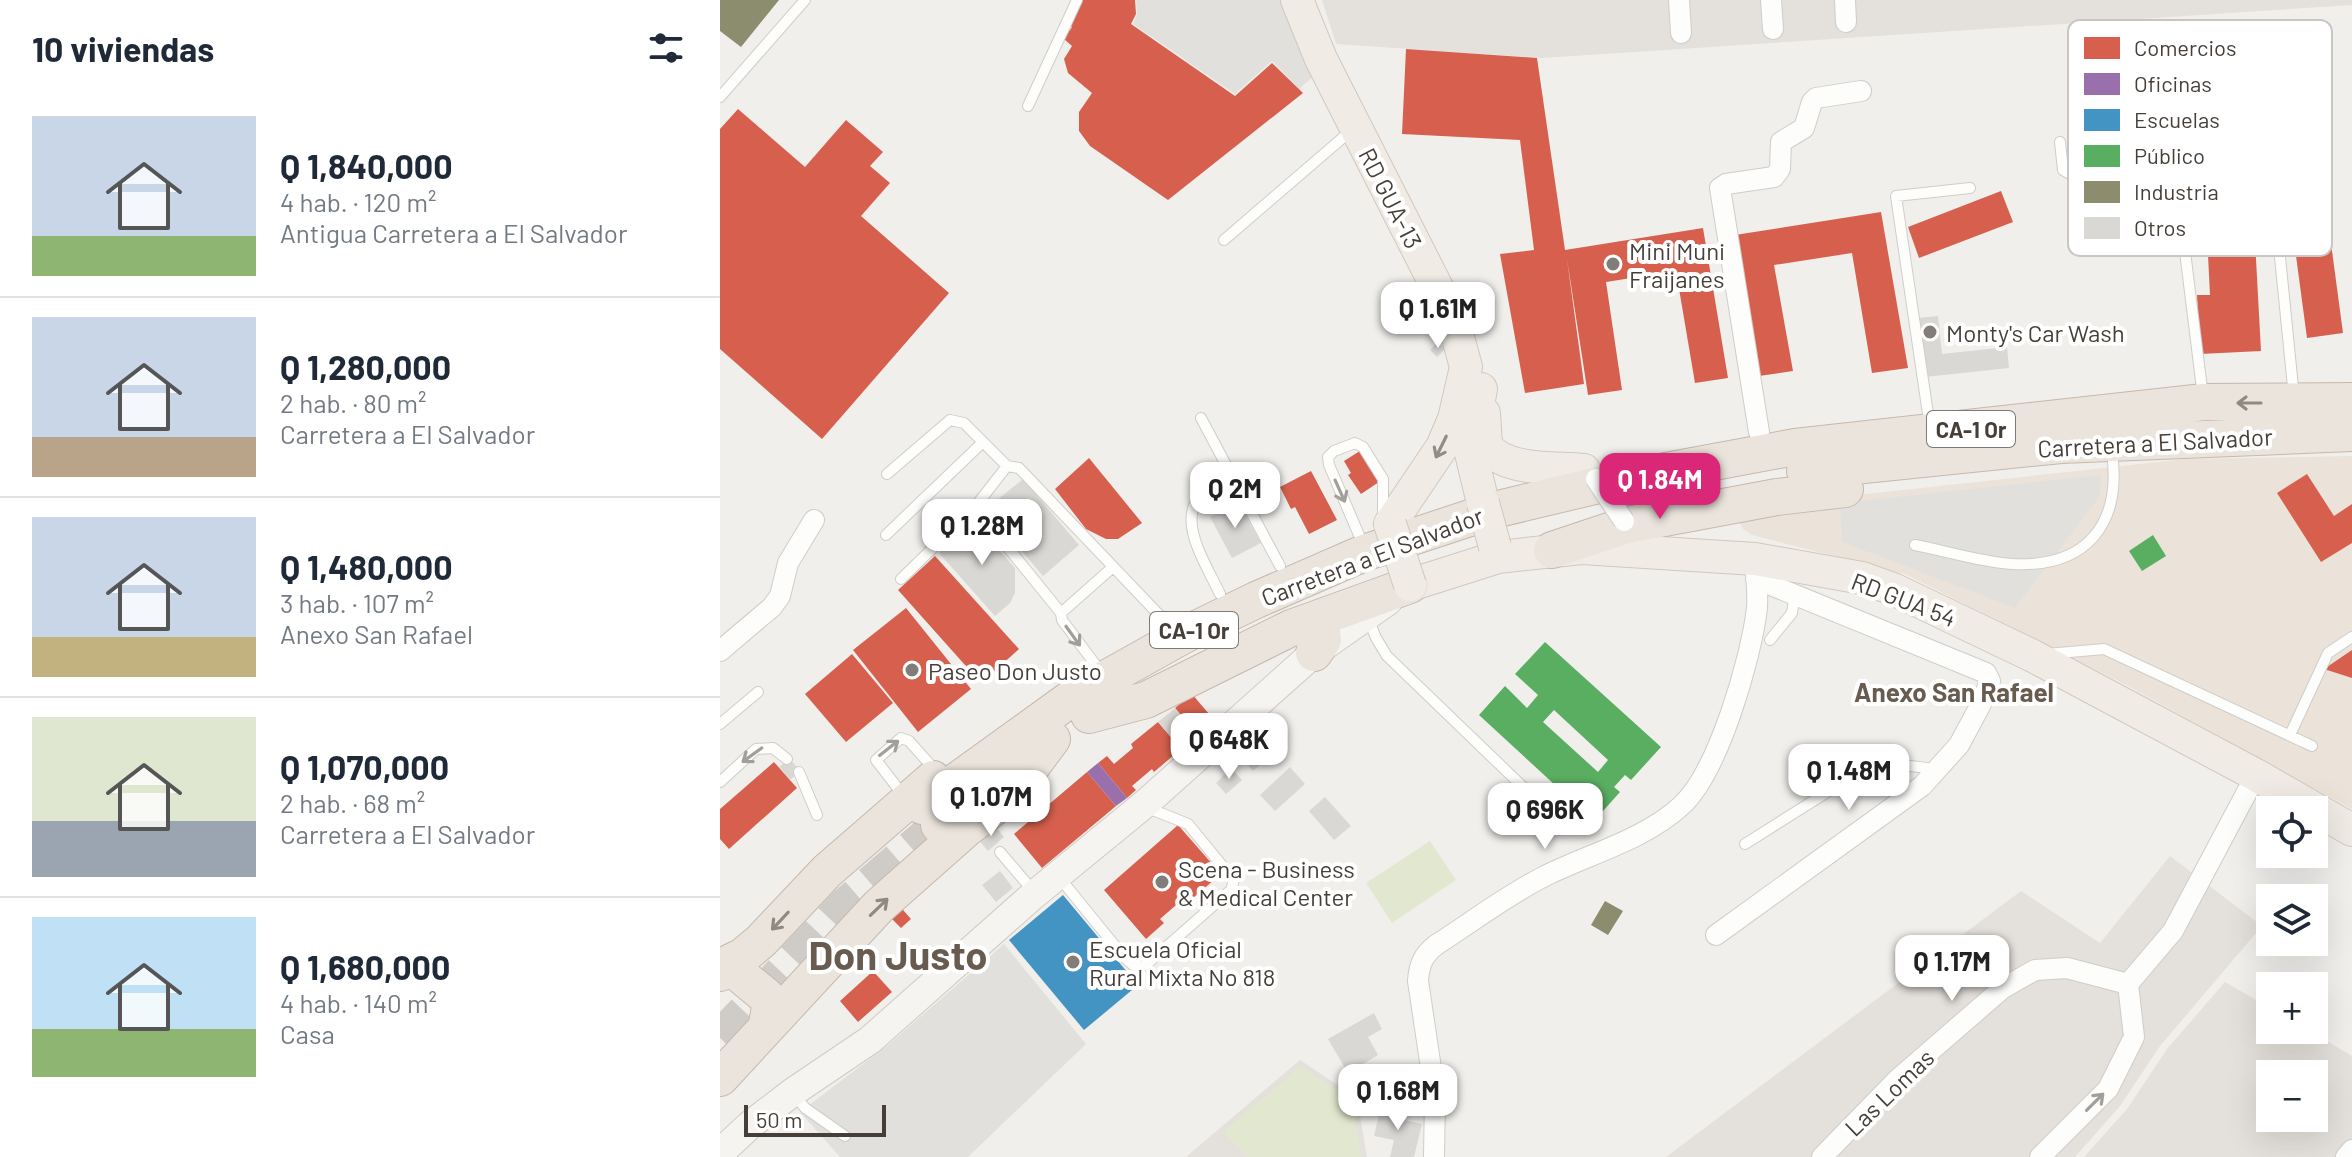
<!DOCTYPE html>
<html lang="es">
<head>
<meta charset="utf-8">
<style>
  :root { --surface:#fff; --page:#f6f6f7; --text:#1f2937; --muted:#747a83; --line:#e0e1e3; --accent:#db2777 }
  body { margin:0; font-family:Barlow,sans-serif; background:var(--page); color:var(--text); height:100vh; display:flex; flex-direction:column; font-size:30px; white-space:nowrap }
  * { box-sizing:border-box; margin:0 }
  p { font-size:26px; color:var(--muted) }
  .icon { flex:none; width:44px; height:44px; fill:none; stroke:currentColor; stroke-width:2; stroke-linecap:round; stroke-linejoin:round }
  .map { position:relative; flex:1; overflow:hidden }
  .details { display:flex; flex-direction:column; background:var(--surface); width:720px }
  .details>* { flex:none }
  .fabs { position:absolute; left:1536px; top:796px; display:grid; gap:16px }
  .fabs a { display:grid; place-items:center; width:72px; height:72px; border-radius:0px; background:var(--surface); box-shadow:0 8px 32px #0002; font-size:40px }
  .scale { position:absolute; left:24px; bottom:20px; width:142px; box-sizing:border-box; padding-left:8px; border:4px solid #463f39; border-top:0; font-size:22px; line-height:28px; white-space:nowrap; color:#463f39; -webkit-text-stroke:6px #fff; paint-order:stroke }
  .price { position:absolute; translate:-50% -68px; padding:0 18px; border-radius:16px; background:#fff; color:#222; font-size:26px; line-height:52px; filter:drop-shadow(0 2px 4px #0008) }
  .price::after { content:''; position:absolute; left:50%; top:48px; width:24px; height:18px; margin-left:-12px; background:inherit; clip-path:polygon(0 0,100% 0,50% 100%) }
  .price.current { background:var(--accent); color:#fff }
  ul { padding:0; list-style:none }
  li { display:flex; align-items:center; gap:24px; height:200px; padding:0 32px }
  li+li { border-top:2px solid var(--line) }
  li span { display:grid; place-items:center; flex:none; width:224px; height:160px; border-radius:0px; color:#555 }
  li>.icon { margin-inline-start:auto }
  span .icon { width:96px; height:96px; fill:#fffc; stroke-width:1 }
  li b { font-size:34px }
  h2 { display:flex; justify-content:space-between; align-items:center; height:96px; padding:0 32px; font-size:34px }
  main { display:flex; flex:1; min-height:0 }
  .map>svg:first-child { display:block }
</style>
</head>
<body>
<main>
<section class="details">
<h2>10 viviendas<svg class="icon" aria-label="filters" viewBox="0 0 24 24"><path d="M4 7h16M4 17h16"/><circle cx="9" cy="7" r="2"/><circle cx="15" cy="17" r="2"/></svg></h2>
<ul>
<li><span style="background:linear-gradient(#c9d6e8 75%,#8fb573 0)"><svg class="icon" aria-label="home" viewBox="0 0 24 24"><path d="M3 11l9-7 9 7M6 9v11h12V9"/></svg></span><div><b>Q 1,840,000</b><p>4 hab. · 120 m²</p><p>Antigua Carretera a El Salvador</p></div></li>
<li><span style="background:linear-gradient(#c9d6e8 75%,#b9a48a 0)"><svg class="icon" aria-label="home" viewBox="0 0 24 24"><path d="M3 11l9-7 9 7M6 9v11h12V9"/></svg></span><div><b>Q 1,280,000</b><p>2 hab. · 80 m²</p><p>Carretera a El Salvador</p></div></li>
<li><span style="background:linear-gradient(#c9d6e8 75%,#c2b280 0)"><svg class="icon" aria-label="home" viewBox="0 0 24 24"><path d="M3 11l9-7 9 7M6 9v11h12V9"/></svg></span><div><b>Q 1,480,000</b><p>3 hab. · 107 m²</p><p>Anexo San Rafael</p></div></li>
<li><span style="background:linear-gradient(#dfe7d0 65%,#9aa5b1 0)"><svg class="icon" aria-label="home" viewBox="0 0 24 24"><path d="M3 11l9-7 9 7M6 9v11h12V9"/></svg></span><div><b>Q 1,070,000</b><p>2 hab. · 68 m²</p><p>Carretera a El Salvador</p></div></li>
<li><span style="background:linear-gradient(#bfe0f5 70%,#8fb573 0)"><svg class="icon" aria-label="home" viewBox="0 0 24 24"><path d="M3 11l9-7 9 7M6 9v11h12V9"/></svg></span><div><b>Q 1,680,000</b><p>4 hab. · 140 m²</p><p>Casa</p></div></li>
</ul>
</section>
<div class="map">
<svg width="1632" height="1157" viewBox="0 0 1632 1157">
  <rect width="100%" height="100%" fill="#f1efec"/>
  <path fill="#e4e0db" fill-rule="evenodd" d="M602,0H1632V5L822,58L616,44Z
    M1450,856L1542,926L1440,1046L1400,1106L1355,1157H946L1301,891L1380,943Z
    M1505,982L1550,1008V1030H1588L1632,1056V1157H1364L1407,1109L1447,1049ZM1550,1074H1594V1118H1550Z
    M580,1060L637,1098L647,1157H466Z"/>
  <path fill="#ebe2da" d="M1632,456V809L1408,686L1185,574L1032,535L1023,529L1019,521L1073,502L1466,459Z"/>
  <path fill="#e2e8cf" d="M710,841L736,880L672,923L646,883Z
    M581,1066L632,1101L641,1157H527L503,1132Z"/>
  <path fill="#e2e0dd" d="M416,0H567L595,75L579,89L552,61L515,94L413,24L417,15Z
    M1381,475L1380,496L1295,608L1122,542L1120,503Z
    M284,944L366,1044L248,1157H120L80,1112L168,1045Z"/>
  <path fill="#d6604d" d="M360,0H415L416,14L411,24L515,96L552,63L583,93L448,200L370,146L359,131V112L372,93L348,73L344,59L352,46L344,39L352,27L348,25Z
    M686,49L817,58L845,250L983,228L1008,378L975,383L956,271L886,282L902,390L868,395L847,259L864,384L805,393L780,254L814,250L800,140L682,134Z
    M18,109L85,167L126,120L163,152L150,166L170,183L141,216L229,293L102,439L0,349V129Z
    M1281,191L1293,222L1199,258L1188,227Z
    M1533,204L1541,351L1480,354L1477,295H1490L1487,235L1473,236L1472,207Z
    M1606,206L1623,333L1587,338L1570,211Z
    M1161,212L1188,368L1152,373L1132,253L1054,265L1073,371L1039,376L1015,235Z
    M643,449L662,480L641,494L628,475L631,473L624,461Z
    M369,458L422,523L398,539H386L366,529L335,489Z
    M591,471L617,520L589,534L575,507L571,509L560,487Z
    M1587,474L1614,516L1632,504V543L1601,562L1557,493Z
    M215,556L299,649L261,683L178,590Z
    M186,608L251,689L198,732L133,650Z
    M1632,650V678L1604,669Z
    M132,654L173,703L126,742L85,694Z
    M472,694L495,721L478,735L455,708Z
    M438,722L461,749L434,772L432,769L412,786L416,790L407,798L378,763L387,756L394,764L413,748L411,744Z
    M54,762L77,788L9,849L0,839V809Z
    M367,772L396,806L322,868L294,834Z
    M458,825L501,874L467,903L463,899L440,919L444,923L426,939L384,890Z
    M176,902L191,919L181,928L165,912Z
    M153,971L172,992L138,1022L120,1001Z"/>
  <path fill="#9970ab" d="M378,763L407,798L396,806L367,772Z"/>
  <path fill="#4393c3" d="M343,895L418,985L364,1030L289,940Z"/>
  <path fill="#5aae61" fill-rule="evenodd" d="M1433,535L1446,556L1422,571L1409,551Z
    M825,642L941,747L911,780L905,775L894,787L900,792L874,821L759,715L785,686L807,708L818,695L795,674ZM834,710L888,760L878,772L823,722Z"/>
  <path fill="#8c8c6e" d="M0,0H59L21,47L0,31Z
    M885,901L903,911L888,935L871,925Z"/>
  <path fill="#dad8d5" d="M1218,316L1222,354L1287,347L1289,368L1205,377L1198,318Z
    M718,342L725,349L717,357L710,350Z
    M303,479L359,545L323,576L266,509Z
    M518,502L541,543L512,558L490,517Z
    M252,520L295,568V593L290,603L275,616L219,553Z
    M455,708L478,735L461,749L438,722Z
    M538,732L555,752L533,771L516,751Z
    M69,758L80,771L70,780L59,767Z
    M570,767L585,784L555,811L540,795Z
    M511,768L522,780L506,794L496,783Z
    M605,797L631,826L614,840L589,811Z
    M275,826L284,837L268,851L258,839Z
    M280,871L293,888L276,902L262,885Z
    M654,1013L662,1029L648,1037L658,1055L628,1073L608,1039Z
    M673,1075L691,1081L682,1095L667,1086Z
    M661,1106L681,1111L679,1119L702,1124L694,1157H670L674,1140L654,1136Z"/>
  <g fill="none" stroke-linecap="round" stroke-linejoin="round">
    <path stroke="#cfccc8" stroke-width="36" stroke-dasharray="36 18" stroke-linecap="butt" d="M0,1038L126,905L219,825"/>
    <defs>
      <path id="lane" d="M1541,68L1574,397
        M0,97L85,0
        M308,106L357,0
        M1340,142L1343,170L1348,173C1370,171 1429,161 1446,173C1453,178 1455,187 1458,195L1483,397
        M504,240L633,129
        M1208,414L1176,196L1250,188
        M481,418L560,566
        M167,474L230,420L244,423L287,466L299,468L444,620
        M255,507L341,613
        M166,535L263,442
        M639,535L609,465L608,457L614,451L635,443L643,447L663,479V517
        M1195,545C1226,551 1260,562 1292,564C1366,568 1402,525 1392,452
        M181,579L255,507L287,466
        M500,594C475,543 447,505 509,470
        M648,618L656,638L667,656L829,812
        M1050,640L1072,613L1075,593
        M1327,654L1384,649L1592,746
        M378,668L342,620L341,613L393,567
        M0,724L38,692
        M1570,735L1608,653L1632,637
        M79,772L97,815
        M0,782L36,749L53,748L67,759
        M183,795L156,760L181,738L189,741L216,771
        M1025,844L1147,767C1171,764 1194,765 1216,770
        M280,852L314,892
        M339,877L404,957L413,965L421,967L428,963L511,890L514,880L468,824L433,810L427,804
        M74,1094L85,1108L125,1136"/>
      <path id="street" d="M959,0L961,33
        M1051,0L1053,29
        M1125,0L1126,22
        M1039,432L1000,188L1006,184L1054,177L1060,169L1061,142L1084,128L1092,102L1096,98L1141,91
        M0,651L52,607L60,596L68,563L94,520
        M996,935L1202,786L1239,745L1260,706L1270,681L1266,673L1036,579
        M714,1157L715,1095L698,981C699,965 703,955 716,945C752,922 787,895 825,876C869,854 924,840 961,806C998,773 1031,659 1037,608C1038,593 1036,575 1035,559
        M1102,1157L1178,1079L1283,988L1315,970L1347,968L1408,984
        M1320,1157L1388,1089L1414,1037L1408,984L1453,931L1536,775
        M1626,1157L1632,1150"/>
      <path id="secondary" d="M0,1153L30,1125L73,1092L150,1040L310,898L426,803L594,653L668,601"/>
      <path id="primary" d="M577,0L601,59L733,319L746,367L734,419L722,447L670,524
        M761,389L750,449L763,503
        M764,413L766,445C783,472 835,467 864,470
        M690,585L778,557L862,548L1035,559L1142,578L1173,589L1313,656L1536,775L1632,830"/>
      <path id="highway" d="M1085,471L1341,445L1632,433
        M832,550L907,525L1057,497L1125,489
        M571,628L593,627L602,632L603,640L594,653
        M369,715L426,700L571,628L690,585
        M202,806L353,697L464,635L536,600L644,553L774,510L908,478L1075,447L1484,402L1632,401
        M219,825L297,765
        M7,964L47,997L50,1007L47,1024
        M0,973L7,964L23,956L41,941L107,871L213,779
        M0,1078L159,906L246,829L291,794L332,739"/>
    </defs>
    <use href="#lane" stroke="#cfcdca" stroke-width="12"/>
    <use href="#street" stroke="#cfcdca" stroke-width="22"/>
    <use href="#secondary" stroke="#cfcbc4" stroke-width="30"/>
    <use href="#primary" stroke="#d1c8bc" stroke-width="34"/>
    <use href="#highway" stroke="#c6b8ab" stroke-width="38"/>
    <use href="#lane" stroke="#fdfdfc" stroke-width="10"/>
    <use href="#street" stroke="#fdfdfc" stroke-width="20"/>
    <use href="#secondary" stroke="#f6f4f0" stroke-width="28"/>
    <use href="#primary" stroke="#f0ece5" stroke-width="32"/>
    <use href="#highway" stroke="#eae4dc" stroke-width="36"/>
    <defs>
      <path id="street-bridge" d="M876,479L904,521"/>
      <path id="primary-bridge" d="M763,503L775,547
        M670,524L690,585"/>
    </defs>
    <use href="#street-bridge" stroke="#cfcdca" stroke-width="22" stroke-linecap="butt"/>
    <use href="#primary-bridge" stroke="#d1c8bc" stroke-width="34" stroke-linecap="butt"/>
    <use href="#street-bridge" stroke="#fdfdfc" stroke-width="20"/>
    <use href="#primary-bridge" stroke="#f0ece5" stroke-width="32"/>
  </g>
  <defs><path id="oneway-shaft" d="M-6 0H5M1.5-3L5.5 0L1.5 3" fill="none" stroke-width="1.6" stroke-linecap="round" stroke-linejoin="round" transform="scale(2)"/></defs>
  <g stroke="#908982">
    <use href="#oneway-shaft" transform="translate(1529 403) rotate(-180)"/>
    <use href="#oneway-shaft" transform="translate(159 907) rotate(-44)"/>
    <use href="#oneway-shaft" transform="translate(60 921) rotate(133)"/>
  </g>
  <use stroke="#928d86" href="#oneway-shaft" transform="translate(721 447) rotate(116)"/>
  <g stroke="#a29e9a">
    <use href="#oneway-shaft" transform="translate(620 491) rotate(66)"/>
    <use href="#oneway-shaft" transform="translate(353 636) rotate(54)"/>
    <use href="#oneway-shaft" transform="translate(169 748) rotate(-38)"/>
    <use href="#oneway-shaft" transform="translate(32 755) rotate(144)"/>
    <use href="#oneway-shaft" transform="translate(1375 1102) rotate(-45)"/>
  </g>
  <g fill="#827d78" stroke="#fff" stroke-width="3">
    <circle cx="893" cy="264" r="8"/>
    <circle cx="1210" cy="332" r="8"/>
    <circle cx="192" cy="670" r="8"/>
    <circle cx="442" cy="882" r="8"/>
    <circle cx="353" cy="962" r="8"/>
  </g>
  <g text-anchor="middle" dominant-baseline="central" stroke-width="8" stroke-linejoin="round" paint-order="stroke">
    <g fill="#fff" stroke="#7e7974" stroke-width="2">
      <rect x="1207" y="411" width="88" height="36" rx="6"/>
      <rect x="430" y="612" width="88" height="36" rx="6"/>
    </g>
    <g font-size="22" font-weight="bold" fill="#463f39">
      <text x="1251" y="429">CA-1 Or</text>
      <text x="474" y="630">CA-1 Or</text>
    </g>
    <g font-size="24" fill="#463f39" stroke="#fff">
      <text transform="translate(671 198) rotate(63)">RD GUA-13</text>
      <text transform="translate(1435 442) rotate(-3)">Carretera a El Salvador</text>
      <text transform="translate(652 556) rotate(-21)">Carretera a El Salvador</text>
      <text transform="translate(1184 599) rotate(21)">RD GUA 54</text>
      <text transform="translate(1169 1092) rotate(-44)">Las Lomas</text>
    </g>
    <g font-size="24" fill="#463f39" stroke="#fff" text-anchor="start">
      <text x="909" y="250">Mini Muni<tspan x="909" dy="28">Fraijanes</tspan></text>
      <text x="1226" y="332">Monty's Car Wash</text>
      <text x="208" y="670">Paseo Don Justo</text>
      <text x="458" y="868">Scena - Business<tspan x="458" dy="28">&amp; Medical Center</tspan></text>
      <text x="369" y="948">Escuela Oficial<tspan x="369" dy="28">Rural Mixta No 818</tspan></text>
    </g>
    <g font-size="26" font-weight="bold" fill="#685c51" stroke="#fff">
      <text x="1234" y="691">Anexo San Rafael</text>
    </g>
    <g font-size="40" font-weight="bold" fill="#685c51" stroke="#fff">
      <text x="178" y="954">Don Justo</text>
    </g>
  </g>
  <rect x="1348" y="20" width="264" height="236" rx="12" fill="#fff" stroke="#c8c5c4" stroke-width="2"/>
  <rect x="1364" y="37" width="36" height="22" fill="#d6604d"/>
  <rect x="1364" y="73" width="36" height="22" fill="#9970ab"/>
  <rect x="1364" y="109" width="36" height="22" fill="#4393c3"/>
  <rect x="1364" y="145" width="36" height="22" fill="#5aae61"/>
  <rect x="1364" y="181" width="36" height="22" fill="#8c8c6e"/>
  <rect x="1364" y="217" width="36" height="22" fill="#dad8d5"/>
  <g font-size="22" fill="#463f39">
    <text x="1414" y="56">Comercios</text>
    <text x="1414" y="92">Oficinas</text>
    <text x="1414" y="128">Escuelas</text>
    <text x="1414" y="164">Público</text>
    <text x="1414" y="200">Industria</text>
    <text x="1414" y="236">Otros</text>
  </g>
</svg>
<div class="fabs">
<a><svg class="icon" aria-label="locate" viewBox="0 0 24 24"><circle cx="12" cy="12" r="6"/><path d="M12 2v4M12 18v4M2 12h4M18 12h4"/></svg></a>
<a><svg class="icon" aria-label="layers" viewBox="0 0 24 24"><path d="M12 4l9 5-9 5-9-5zM3 14l9 5 9-5"/></svg></a>
<a>+</a>
<a>−</a>
</div>
<div class="scale">50 m</div>
<b class="price" style="left:718px;top:350px">Q 1.61M</b>
<b class="price current" style="left:940px;top:521px">Q 1.84M</b>
<b class="price" style="left:515px;top:530px">Q 2M</b>
<b class="price" style="left:262px;top:567px">Q 1.28M</b>
<b class="price" style="left:509px;top:781px">Q 648K</b>
<b class="price" style="left:1129px;top:812px">Q 1.48M</b>
<b class="price" style="left:271px;top:838px">Q 1.07M</b>
<b class="price" style="left:825px;top:851px">Q 696K</b>
<b class="price" style="left:1232px;top:1003px">Q 1.17M</b>
<b class="price" style="left:678px;top:1132px">Q 1.68M</b>
</div>
</main>
</body>
</html>
